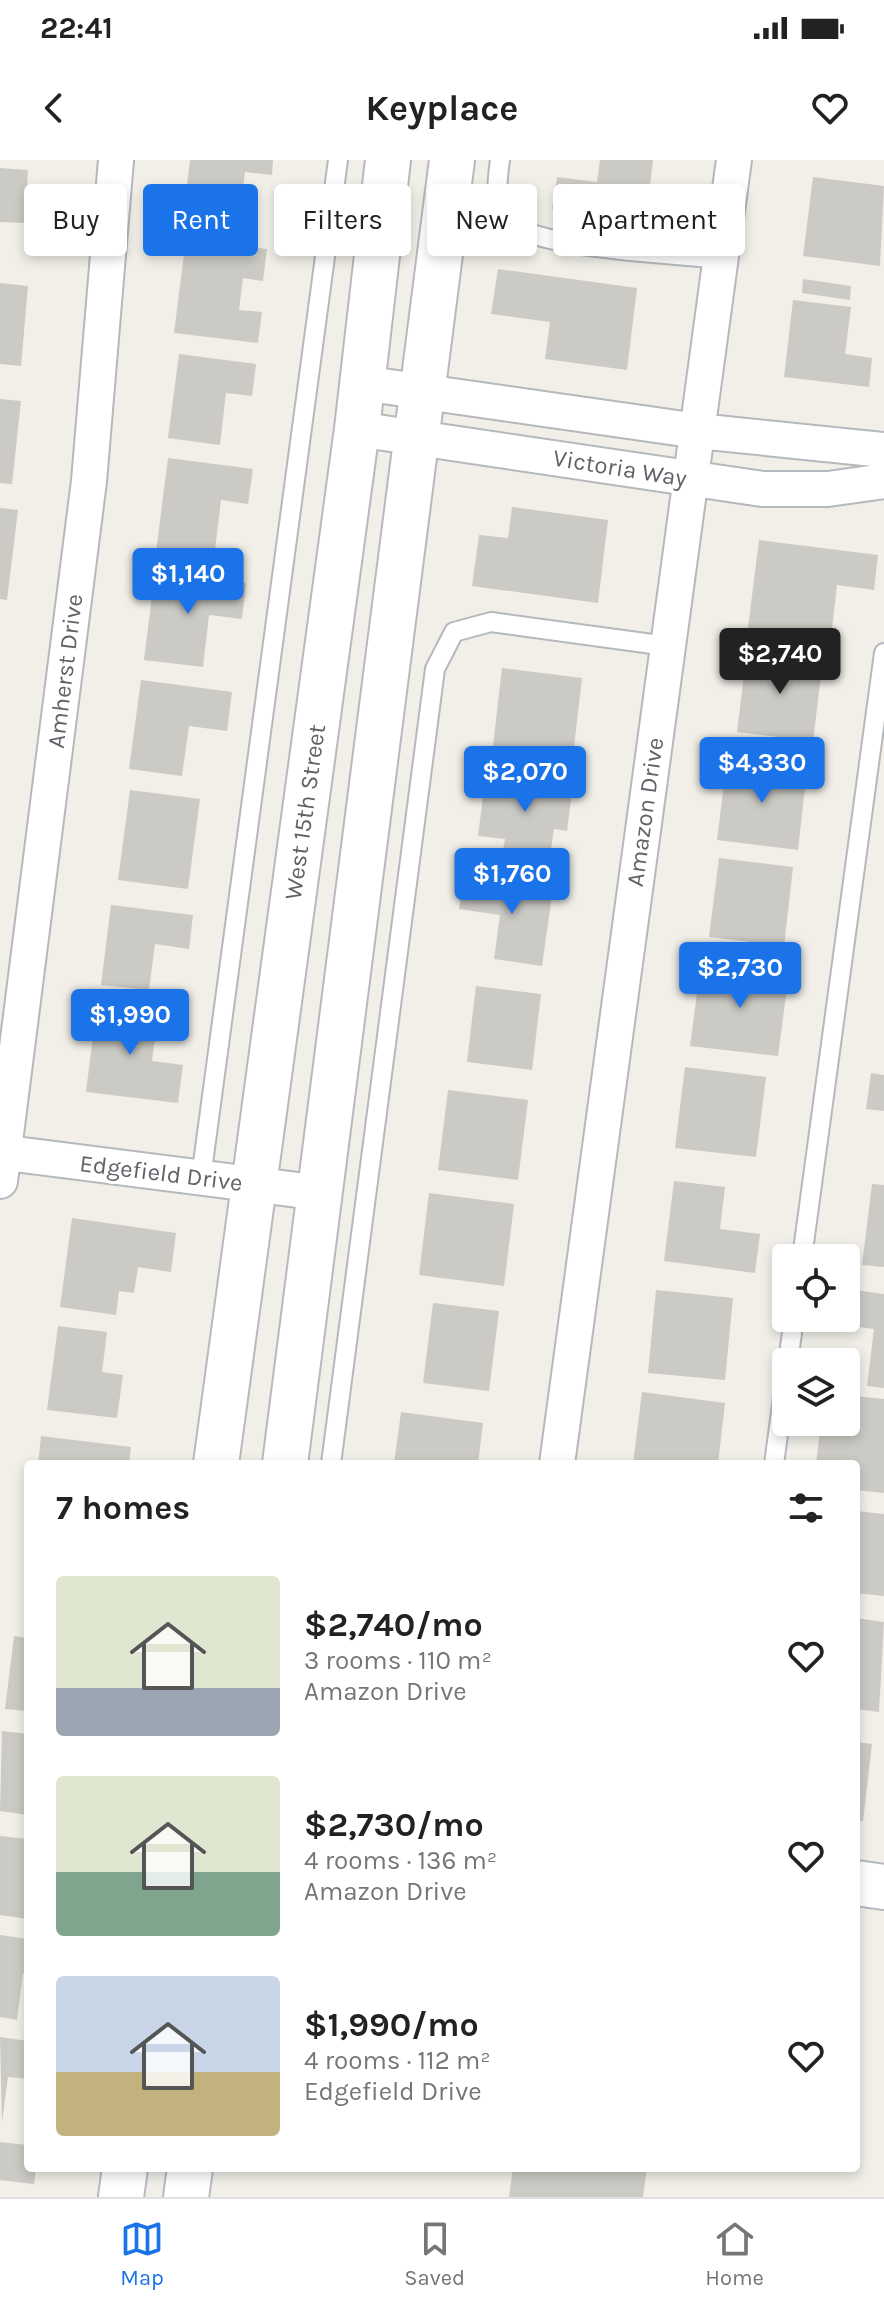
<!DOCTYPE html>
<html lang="en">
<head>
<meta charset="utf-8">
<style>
  :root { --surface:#fff; --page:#f2f2f2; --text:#222; --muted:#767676; --line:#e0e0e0; --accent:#1a73e8 }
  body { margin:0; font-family:Karla,sans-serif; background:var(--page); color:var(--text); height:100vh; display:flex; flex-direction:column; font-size:30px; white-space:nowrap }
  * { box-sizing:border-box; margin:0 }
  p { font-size:26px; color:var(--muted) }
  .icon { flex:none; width:44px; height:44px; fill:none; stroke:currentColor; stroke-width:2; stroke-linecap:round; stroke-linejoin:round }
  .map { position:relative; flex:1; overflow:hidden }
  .sheet { position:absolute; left:24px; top:1300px; width:836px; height:712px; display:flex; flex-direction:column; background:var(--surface); border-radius:8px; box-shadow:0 4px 12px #0003 }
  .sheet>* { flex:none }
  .hud { position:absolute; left:24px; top:24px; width:836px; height:72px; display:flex; gap:16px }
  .buttons { position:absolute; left:772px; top:1084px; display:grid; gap:16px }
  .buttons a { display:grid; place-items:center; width:88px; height:88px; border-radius:8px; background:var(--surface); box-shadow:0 4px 12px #0003; font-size:40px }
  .price { position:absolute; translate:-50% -68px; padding:0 18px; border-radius:8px; background:var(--accent); color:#fff; font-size:26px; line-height:52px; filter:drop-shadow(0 2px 4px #0008) }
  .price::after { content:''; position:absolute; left:50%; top:48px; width:24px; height:18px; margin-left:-12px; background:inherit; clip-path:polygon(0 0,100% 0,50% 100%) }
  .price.current { background:#222; color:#fff }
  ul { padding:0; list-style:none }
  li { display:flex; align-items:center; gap:24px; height:200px; padding:0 32px }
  li span { display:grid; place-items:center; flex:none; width:224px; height:160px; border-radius:8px; color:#555 }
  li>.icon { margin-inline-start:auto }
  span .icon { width:96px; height:96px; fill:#fffc; stroke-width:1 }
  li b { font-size:34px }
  h2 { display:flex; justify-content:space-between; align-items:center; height:96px; padding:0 32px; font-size:34px }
  .pill { padding:0 28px; border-radius:8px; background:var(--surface); box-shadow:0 4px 12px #0003; font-size:28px; line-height:72px }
  .pill.current { background:var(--accent); color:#fff }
  .status { display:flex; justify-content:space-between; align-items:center; height:56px; padding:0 40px; background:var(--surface); direction:ltr }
  .status svg { height:22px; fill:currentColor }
  header { display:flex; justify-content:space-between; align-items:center; height:104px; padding:0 32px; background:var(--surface); font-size:36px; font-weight:700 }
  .menu { display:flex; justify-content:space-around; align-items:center; height:112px; border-top:2px solid var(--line); background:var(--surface); font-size:22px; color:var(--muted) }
  .menu a { display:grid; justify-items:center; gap:4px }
  .menu .current { color:var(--accent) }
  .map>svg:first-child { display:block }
</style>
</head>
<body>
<div class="status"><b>22:41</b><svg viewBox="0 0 49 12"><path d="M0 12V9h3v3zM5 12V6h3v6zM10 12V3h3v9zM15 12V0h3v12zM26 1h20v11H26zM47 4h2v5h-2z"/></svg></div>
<header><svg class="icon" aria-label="back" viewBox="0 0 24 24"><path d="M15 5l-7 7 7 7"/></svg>Keyplace<svg class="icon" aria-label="heart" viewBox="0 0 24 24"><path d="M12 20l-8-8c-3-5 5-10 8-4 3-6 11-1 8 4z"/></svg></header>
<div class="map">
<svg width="884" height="2037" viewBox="0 0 884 2037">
  <rect width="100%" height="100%" fill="#f1efe8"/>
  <path fill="#cccac5" d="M190,0H273L272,15L245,12L239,64L183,57Z
    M600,0H653L646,61L552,49L557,17L597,22Z
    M0,8L28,10L25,63L0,62Z
    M813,17L884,26L880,106L803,96Z
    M186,79L267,89L263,121L243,118L239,150L262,152L258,183L174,173Z
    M498,109L637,128L627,210L545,199L550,162L491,154Z
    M803,119L851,126L850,140L802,133Z
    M0,123L28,126L21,206L0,204Z
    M793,140L851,147L845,194L872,198L869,227L784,217Z
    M179,194L256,204L252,236L226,233L220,285L168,278Z
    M0,239L21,241L12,324L0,323Z
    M168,298L253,309L248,344L221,340L214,399L156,392Z
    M512,347L608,360L598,443L472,426L479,375L508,378Z
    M0,348L18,350L7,440L0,439Z
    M759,380L878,395L874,430L837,425L831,478L748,468Z
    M155,412L246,423L242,459L209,455L203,507L144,500Z
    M747,490L823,499L813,581L737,572Z
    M502,508L582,518L573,596L493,586Z
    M141,520L232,532L227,571L189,566L182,616L129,609Z
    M727,600L807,610L798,690L717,680Z
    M486,613L573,624L567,671L554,669L549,703L502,696L505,679L478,676Z
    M130,630L200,639L188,729L118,720Z
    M719,698L793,707L784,786L709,777Z
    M464,716L553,728L542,806L494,799L500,755L459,749Z
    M111,745L193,755L189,789L155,784L149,830L101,825Z
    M701,803L789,813L778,896L690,886Z
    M476,826L541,834L532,910L467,902Z
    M97,844L158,852L152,901L183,905L178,943L86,932Z
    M685,907L766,917L756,997L675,988Z
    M871,913L884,915V951L866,949Z
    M448,930L528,940L518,1020L438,1010Z
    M674,1021L725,1027L720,1069L760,1074L755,1113L664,1101Z
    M872,1024L884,1025V1107L862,1105Z
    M429,1033L514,1044L504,1126L419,1115Z
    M72,1058L176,1073L171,1112L138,1107L134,1133L119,1131L116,1155L60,1147Z
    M848,1129L884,1134V1228L867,1226L874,1169L844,1165Z
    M656,1130L733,1138L725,1220L648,1213Z
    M433,1143L499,1151L489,1231L423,1223Z
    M58,1166L107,1172L102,1212L123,1215L117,1258L47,1250Z
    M642,1232L725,1243L718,1304H633Z
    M846,1235L884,1239V1333L856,1330V1304H816L821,1262H846Z
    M401,1252L483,1263L478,1304H394Z
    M41,1276L131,1287L129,1304H38Z
    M856,1351L884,1354V1436L856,1433Z
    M856,1458L884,1462L879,1552L856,1549Z
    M14,1476L28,1478V1551L5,1549Z
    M2,1571L28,1574V1655L0,1651Z
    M856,1582L872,1584L863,1661L856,1660Z
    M0,1676L28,1679V1759L0,1755Z
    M0,1775L28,1779V1814L23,1813L17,1860L0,1857Z
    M0,1877L28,1881V1919L8,1917L2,1962Z
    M0,1982L28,1985V2008H36L34,2024L0,2020Z
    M513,2008H647L643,2037H509Z"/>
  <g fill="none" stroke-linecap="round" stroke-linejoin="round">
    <defs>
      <path id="lane" d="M500,0C497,22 493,47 511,63C539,89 678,94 721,99
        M201,1018L338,0
        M802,1098L884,493
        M788,1202L794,1158
        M331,1304L435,509L454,472L491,462L667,486
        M774,1304L786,1215"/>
      <path id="street" d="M362,223L698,271L884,290
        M357,269L762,329H828L884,321
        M0,992L321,1033
        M0,1021L89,321L116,0
        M557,1304L734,0"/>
      <path id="secondary" d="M216,1304L357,269L388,0
        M285,1304L452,0
        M856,1723L884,1727
        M121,2037L125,2008
        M186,2037L190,2008"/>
    </defs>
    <use href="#lane" stroke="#b5b8bc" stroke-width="22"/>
    <use href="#street" stroke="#b5b8bc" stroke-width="38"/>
    <use href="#secondary" stroke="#b6babf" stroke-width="48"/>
    <use href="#lane" stroke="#fff" stroke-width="18"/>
    <use href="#street" stroke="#fff" stroke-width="34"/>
    <use href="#secondary" stroke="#fff" stroke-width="44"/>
  </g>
  <g text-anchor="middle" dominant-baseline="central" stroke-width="6" stroke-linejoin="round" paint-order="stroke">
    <g font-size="24" fill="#5f6368" stroke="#fff">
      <text transform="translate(620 308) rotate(9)">Victoria Way</text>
      <text transform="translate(65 511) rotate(-83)">Amherst Drive</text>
      <text transform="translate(305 652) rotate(-82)">West 15th Street</text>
      <text transform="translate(645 652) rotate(-82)">Amazon Drive</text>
      <text transform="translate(161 1013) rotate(7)">Edgefield Drive</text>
    </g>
  </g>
</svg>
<div class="buttons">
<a><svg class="icon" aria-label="locate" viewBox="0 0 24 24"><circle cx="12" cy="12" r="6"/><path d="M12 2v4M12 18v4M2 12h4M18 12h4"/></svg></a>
<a><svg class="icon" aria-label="layers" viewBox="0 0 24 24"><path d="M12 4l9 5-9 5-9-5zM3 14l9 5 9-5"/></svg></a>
</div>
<b class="price" style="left:188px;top:456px">$1,140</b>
<b class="price current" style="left:780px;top:536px">$2,740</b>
<b class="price" style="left:762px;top:645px">$4,330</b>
<b class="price" style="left:525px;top:654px">$2,070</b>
<b class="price" style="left:512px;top:756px">$1,760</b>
<b class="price" style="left:740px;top:850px">$2,730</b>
<b class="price" style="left:130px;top:897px">$1,990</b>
<div class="hud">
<a class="pill">Buy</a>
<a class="pill current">Rent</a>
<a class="pill">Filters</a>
<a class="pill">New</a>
<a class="pill">Apartment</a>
</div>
<section class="sheet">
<h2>7 homes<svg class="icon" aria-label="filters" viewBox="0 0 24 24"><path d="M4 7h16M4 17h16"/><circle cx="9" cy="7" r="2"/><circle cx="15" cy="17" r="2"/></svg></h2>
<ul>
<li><span style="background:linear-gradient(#dfe7d0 70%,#9aa5b1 0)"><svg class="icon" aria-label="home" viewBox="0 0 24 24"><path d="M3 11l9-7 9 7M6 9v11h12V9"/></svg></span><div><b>$2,740/mo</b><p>3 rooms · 110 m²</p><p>Amazon Drive</p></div><svg class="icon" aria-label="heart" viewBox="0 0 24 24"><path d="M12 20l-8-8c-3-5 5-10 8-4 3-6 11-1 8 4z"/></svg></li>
<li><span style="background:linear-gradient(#dfe7d0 60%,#7fa58c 0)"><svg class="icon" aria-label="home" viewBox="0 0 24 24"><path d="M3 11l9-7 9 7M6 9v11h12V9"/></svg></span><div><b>$2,730/mo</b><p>4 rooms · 136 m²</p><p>Amazon Drive</p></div><svg class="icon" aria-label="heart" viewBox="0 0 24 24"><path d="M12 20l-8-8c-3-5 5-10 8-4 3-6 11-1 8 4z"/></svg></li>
<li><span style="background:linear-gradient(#c9d6e8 60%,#c2b280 0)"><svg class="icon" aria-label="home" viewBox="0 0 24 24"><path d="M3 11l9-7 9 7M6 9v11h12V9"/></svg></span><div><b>$1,990/mo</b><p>4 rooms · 112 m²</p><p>Edgefield Drive</p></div><svg class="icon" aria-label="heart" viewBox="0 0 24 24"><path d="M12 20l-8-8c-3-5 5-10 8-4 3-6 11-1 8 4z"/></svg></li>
</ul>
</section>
</div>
<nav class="menu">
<a class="current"><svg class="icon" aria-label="map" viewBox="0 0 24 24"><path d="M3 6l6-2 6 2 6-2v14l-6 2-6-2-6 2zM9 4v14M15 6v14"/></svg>Map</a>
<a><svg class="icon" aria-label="saved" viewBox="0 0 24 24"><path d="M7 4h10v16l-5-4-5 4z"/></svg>Saved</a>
<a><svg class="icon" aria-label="home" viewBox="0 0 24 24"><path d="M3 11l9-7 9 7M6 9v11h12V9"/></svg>Home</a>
</nav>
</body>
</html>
